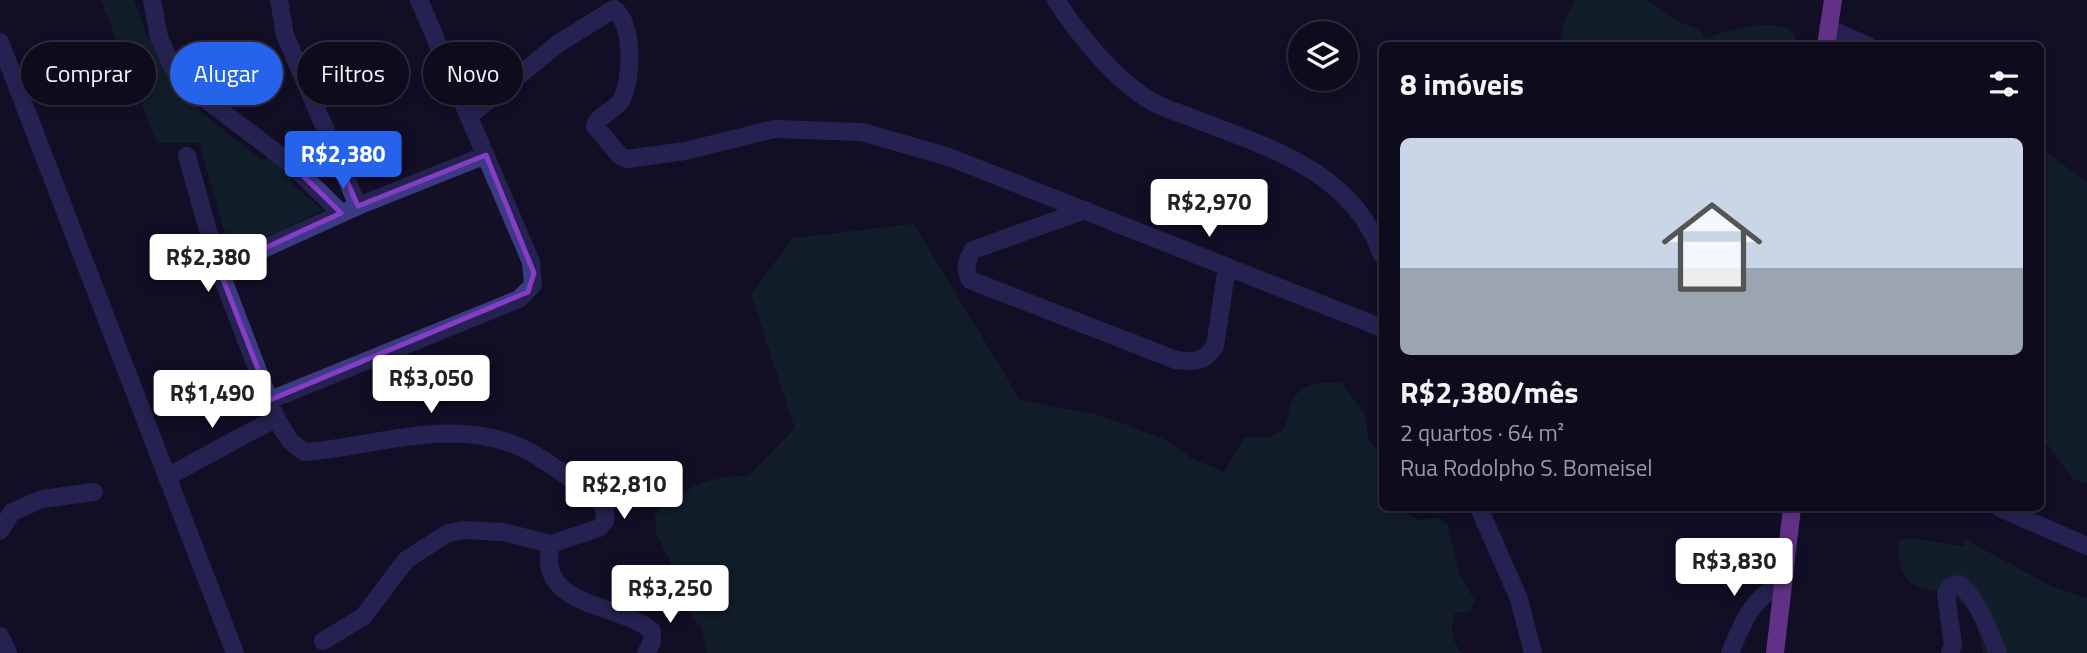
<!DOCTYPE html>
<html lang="pt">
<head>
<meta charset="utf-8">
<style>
  :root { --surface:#0e0b1c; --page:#171425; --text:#f1f3f6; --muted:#9b9ba3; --line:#2e2b3b; --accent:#2563eb }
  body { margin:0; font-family:"Titillium Web",sans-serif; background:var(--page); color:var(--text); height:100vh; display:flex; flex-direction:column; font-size:26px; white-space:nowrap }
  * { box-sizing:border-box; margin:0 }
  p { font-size:23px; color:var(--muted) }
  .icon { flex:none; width:38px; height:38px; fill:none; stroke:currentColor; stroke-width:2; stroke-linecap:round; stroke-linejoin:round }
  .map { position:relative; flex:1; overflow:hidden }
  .details { position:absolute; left:1379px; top:42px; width:665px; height:469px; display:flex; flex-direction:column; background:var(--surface); border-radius:10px; box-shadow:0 4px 10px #0003,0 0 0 2px var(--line) }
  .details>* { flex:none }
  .banner { position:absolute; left:21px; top:42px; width:665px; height:63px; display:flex; gap:14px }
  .controls { position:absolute; left:1288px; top:21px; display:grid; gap:14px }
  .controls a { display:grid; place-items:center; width:70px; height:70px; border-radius:50%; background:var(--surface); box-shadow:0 4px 10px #0003,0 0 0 2px var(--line); font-size:35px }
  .price { position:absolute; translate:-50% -60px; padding:0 16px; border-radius:7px; background:#fff; color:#222; font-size:23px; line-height:46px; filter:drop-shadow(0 2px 4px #0008) }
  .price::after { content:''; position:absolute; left:50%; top:42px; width:21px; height:16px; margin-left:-10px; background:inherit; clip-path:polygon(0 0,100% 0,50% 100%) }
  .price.current { background:var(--accent); color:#fff }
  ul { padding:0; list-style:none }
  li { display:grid; align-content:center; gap:14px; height:371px; padding:0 21px }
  li span { display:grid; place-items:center; height:217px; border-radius:10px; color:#555 }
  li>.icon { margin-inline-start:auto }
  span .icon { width:126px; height:126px; fill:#fffc; stroke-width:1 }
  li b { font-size:30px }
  h2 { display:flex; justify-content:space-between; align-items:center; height:84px; padding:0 21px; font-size:30px }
  .tag { padding:0 24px; border-radius:32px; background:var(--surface); box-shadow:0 4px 10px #0003,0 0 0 2px var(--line); font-size:24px; line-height:63px }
  .tag.current { background:var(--accent); color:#fff }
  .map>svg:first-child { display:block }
</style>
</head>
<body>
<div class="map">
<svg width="2087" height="653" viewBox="0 0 2087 653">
  <rect width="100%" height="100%" fill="#130f26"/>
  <path fill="#12302f" d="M101,0H134L146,34L200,111L262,161L274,154L294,186L323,210L231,254L199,143H157Z
    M1575,0H1647L1681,23L1698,29L1706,39C1723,31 1775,17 1791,31C1795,34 1796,41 1798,45H1560L1564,22Z
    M2041,149L2087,182V483L2074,480L2047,444L2041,440Z
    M914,224L1020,400L1102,416L1164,439L1191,458L1224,472L1244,438L1270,437L1283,430C1289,420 1288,407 1294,398C1305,381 1326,382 1342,383L1365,415L1368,440L1382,454V508H1401L1416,520L1439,518L1448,525L1459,574L1475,601L1470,611L1455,613C1449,630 1451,639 1462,653H707L701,627L677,599L676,574L656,532L655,514C682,488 711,475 749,476L795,428L751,294L793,238Z
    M1910,538L1960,546L1965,545L1963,540H1966L2053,587L2087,598V653H1983C1980,639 1979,623 1970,611C1942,573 1899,612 1898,541Z"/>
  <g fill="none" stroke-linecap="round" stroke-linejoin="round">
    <path stroke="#3d3a85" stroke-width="18" d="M152,0L159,37L173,69L200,95L290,163L341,213
      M279,0L285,35L358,206
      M1056,0C1077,33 1117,82 1151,101C1164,109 1181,113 1195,119C1270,148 1352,171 1382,255
      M1828,28L1868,46
      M0,42L235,653
      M469,116L559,43L614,9C634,23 632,79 622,99C616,111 599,113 595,126L620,156L627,159L685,151L774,129L862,132L949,157L1382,328
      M187,156L219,269L276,418L290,441L304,452C373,447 442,419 510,443C540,454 570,479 596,497L605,510V521L599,528L551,544L503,532L463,530L448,533L406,560L363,617L323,641
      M290,163L327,135
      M1085,210L973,250C966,262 964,268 970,280L1176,360C1194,362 1204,363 1215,346L1227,267
      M219,269L358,206L486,155
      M270,400L519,299L533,285L531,262L419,0
      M167,477L276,418
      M1479,508L1519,599L1533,653
      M2000,508L2087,546
      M0,531L12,512L42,499L94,492
      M551,544C534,608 623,604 652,631V642L646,653
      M0,636L8,653
      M1730,653C1744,619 1751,601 1783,581
      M1950,653L1953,645L1946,594L1949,587L1959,584C1979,600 1988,630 1998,653"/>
    <path stroke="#c25bff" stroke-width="18" d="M1826,46L1833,0
      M1775,653L1792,508"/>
  </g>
  <path d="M0 0H2087V653H0ZM327,135L358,206L486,155L534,273L528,292L270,400L219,269L341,213L290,163Z" fill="#130f26" fill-opacity=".55" fill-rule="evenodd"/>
  <path fill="none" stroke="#843dc5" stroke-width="5" stroke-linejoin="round" d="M327,135L358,206L486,155L534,273L528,292L270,400L219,269L341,213L290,163Z"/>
</svg>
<div class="controls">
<a><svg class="icon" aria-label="layers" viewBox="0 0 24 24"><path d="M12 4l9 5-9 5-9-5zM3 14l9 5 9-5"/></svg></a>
</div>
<b class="price current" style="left:343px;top:191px">R$2,380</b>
<b class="price" style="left:1209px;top:239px">R$2,970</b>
<b class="price" style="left:208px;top:294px">R$2,380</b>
<b class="price" style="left:431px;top:415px">R$3,050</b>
<b class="price" style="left:212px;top:430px">R$1,490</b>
<b class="price" style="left:624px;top:521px">R$2,810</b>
<b class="price" style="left:1734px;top:598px">R$3,830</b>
<b class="price" style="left:670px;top:625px">R$3,250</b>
<div class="banner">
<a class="tag">Comprar</a>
<a class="tag current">Alugar</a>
<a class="tag">Filtros</a>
<a class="tag">Novo</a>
</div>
<section class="details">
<h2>8 imóveis<svg class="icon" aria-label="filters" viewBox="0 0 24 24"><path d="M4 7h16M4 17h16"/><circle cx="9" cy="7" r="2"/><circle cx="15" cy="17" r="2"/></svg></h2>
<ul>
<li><span style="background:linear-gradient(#c9d6e8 60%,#9aa5b1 0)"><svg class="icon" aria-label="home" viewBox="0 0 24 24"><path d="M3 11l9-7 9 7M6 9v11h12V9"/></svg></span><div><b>R$2,380/mês</b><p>2 quartos · 64 m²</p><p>Rua Rodolpho S. Bomeisel</p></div></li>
</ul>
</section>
</div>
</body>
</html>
